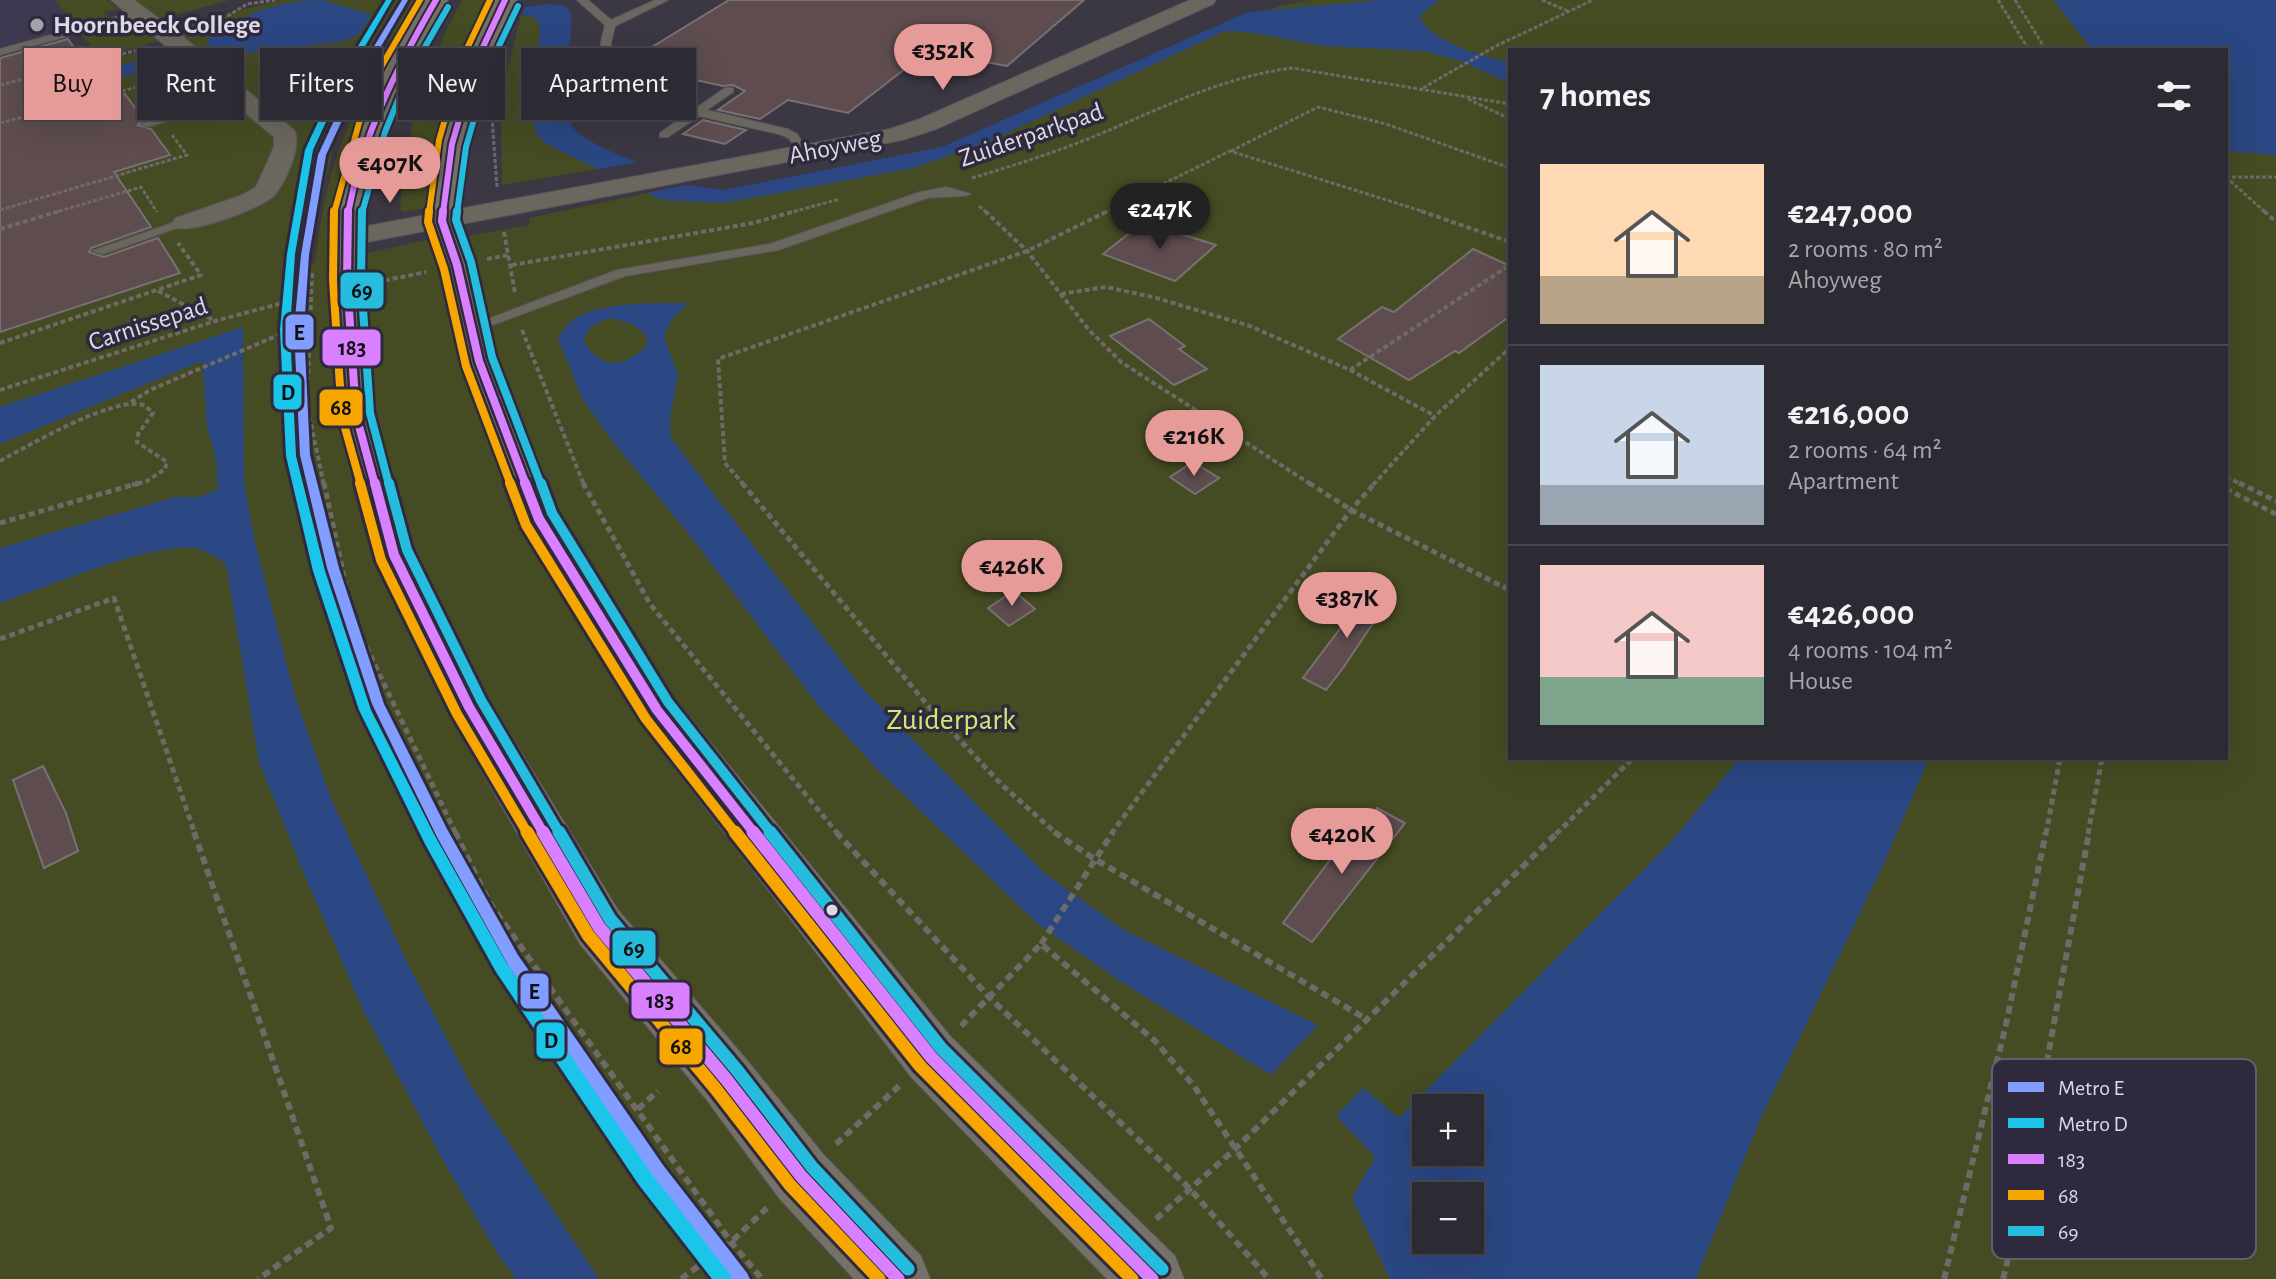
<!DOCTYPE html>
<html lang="en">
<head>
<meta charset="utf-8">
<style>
  :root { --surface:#2c2a32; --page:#38363e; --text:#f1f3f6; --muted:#a6a7ac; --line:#48464d; --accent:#e69b98 }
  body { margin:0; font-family:"Alegreya Sans",sans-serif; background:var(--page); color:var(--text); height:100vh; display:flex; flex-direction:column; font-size:30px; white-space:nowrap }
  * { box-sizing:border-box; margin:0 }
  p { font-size:26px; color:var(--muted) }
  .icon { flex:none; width:44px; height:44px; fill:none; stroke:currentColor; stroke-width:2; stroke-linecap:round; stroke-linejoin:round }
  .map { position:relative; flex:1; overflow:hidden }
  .sheet { position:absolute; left:1508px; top:48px; width:720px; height:712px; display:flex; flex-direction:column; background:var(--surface); border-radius:0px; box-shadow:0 8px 32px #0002,0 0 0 2px var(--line) }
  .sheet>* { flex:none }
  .hud { position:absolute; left:24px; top:48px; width:760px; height:72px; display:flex; gap:16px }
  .tools { position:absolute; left:1412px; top:1094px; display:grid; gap:16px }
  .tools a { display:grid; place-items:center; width:72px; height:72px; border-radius:0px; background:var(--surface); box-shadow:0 8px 32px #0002,0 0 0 2px var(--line); font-size:40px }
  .price { position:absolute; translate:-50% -68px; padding:0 18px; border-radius:28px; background:var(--accent); color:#111; font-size:26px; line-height:52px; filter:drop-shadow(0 2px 4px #0008) }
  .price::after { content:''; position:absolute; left:50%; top:48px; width:24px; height:18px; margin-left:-12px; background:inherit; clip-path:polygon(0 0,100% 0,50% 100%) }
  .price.on { background:#222; color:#fff }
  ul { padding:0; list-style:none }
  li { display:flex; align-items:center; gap:24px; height:200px; padding:0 32px }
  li+li { border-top:2px solid var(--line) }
  li span { display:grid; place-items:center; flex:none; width:224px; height:160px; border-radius:0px; color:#555 }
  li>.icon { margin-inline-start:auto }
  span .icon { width:96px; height:96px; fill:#fffc; stroke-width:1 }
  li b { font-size:34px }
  h2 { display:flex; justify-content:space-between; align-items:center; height:96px; padding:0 32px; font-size:34px }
  .chip { padding:0 28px; border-radius:0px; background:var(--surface); box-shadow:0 8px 32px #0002,0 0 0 2px var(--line); font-size:28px; line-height:72px }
  .chip.on { background:var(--accent); color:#111 }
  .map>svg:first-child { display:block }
</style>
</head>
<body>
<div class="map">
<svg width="2276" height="1279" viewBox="0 0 2276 1279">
  <rect width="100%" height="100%" fill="#3b3843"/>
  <path fill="#3f3851" d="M0,0H55L77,28L0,49Z"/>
  <path fill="#454c23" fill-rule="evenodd" d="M55,0H108L119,9L104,12L111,18L77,28Z
    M135,0H230L159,19Z
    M281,0H430L370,60L337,129L308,264L315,263C322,205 333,149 362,98L372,96L334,260L427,240V243L530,225L529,218L647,193L676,201L927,154L1125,75L1278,6L1310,0H2276V1279H0V88L187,40L174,27ZM1510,50H2226V758H1510ZM1426,1108H1470V1152H1426ZM1426,1196H1470V1240H1426Z
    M462,0H492L460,63L450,111L431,176L426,208L404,212L400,209C406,129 424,70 462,0Z
    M521,15L534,17L540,24L545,143L598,169L502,185L501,99Z
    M124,20L136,22L163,40L100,57L79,32Z"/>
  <path fill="#2b4783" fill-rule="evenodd" d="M322,0L372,15L358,35L345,41L220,56L207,50L209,46L206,42C236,15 281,0 322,0Z
    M1381,0H1439L1420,15C1421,38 1489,60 1510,62V83L1458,60L1424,51L1323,46L1254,33L1225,31L981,145L913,168L724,203L663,200L647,193L687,185L724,190L942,147L1248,12Z
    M2054,0H2276V155L2226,151V50H2092Z
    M550,4L565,6L571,13C573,42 558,101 572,126C580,140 622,157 638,162L598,169L545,143L537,135L533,120L540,24L534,17L521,15L525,7Z
    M160,55L173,58L169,66L94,84L0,96Z
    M688,303L672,319L664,336L678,375L670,418L671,438L862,688L1044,873L1124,930L1318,1025L1271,1075L1117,979L1037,923L880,772L817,704L692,538L610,438L582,398L558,339C561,334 565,327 569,323C592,301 657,303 688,303ZM611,318L632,324L646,335L647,346C624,366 603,372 584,342C587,327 596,322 611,318Z
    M243,327L244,482L254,538L295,697L332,801L407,962L473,1089L599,1279H516L497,1253L440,1155L363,1010L300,864L259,762L226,564C216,557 205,549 193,548C146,544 48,587 0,603V548L175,497H200L218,489L216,460L207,427L202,361L0,444V407Z
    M1740,758H1929L1885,861L1760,1120L1696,1279H1390L1352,1198L1375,1157L1336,1116L1363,1088L1399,1118L1671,842ZM1426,1108H1470V1152H1426ZM1426,1196H1470V1240H1426Z"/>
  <path fill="#5e4c4f" stroke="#787174" stroke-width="2" d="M729,0H1084L1007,66L928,51L848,113L788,100L760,119L718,110L745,91L733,85L723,86L624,64Z
    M68,39L110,98L125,94L144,120L138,125L151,129L170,155L114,172L151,227L91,248L89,252L104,257L158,238L180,273L0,332V58Z
    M703,120L746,130L725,144L683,134Z
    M1145,221L1181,234L1216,245L1175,281L1103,254Z
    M1473,249L1510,266V316L1459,353L1455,351L1409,380L1338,339L1382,307L1394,312Z
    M1149,319L1185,346L1179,349L1207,369L1174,385L1110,336Z
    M1193,462L1219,478L1195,494L1170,477Z
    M1372,586L1390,598L1343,668L1326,690L1303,678Z
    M1014,591L1035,609L1009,626L988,608Z
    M43,766L66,813L78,851L44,868L13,780Z
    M1377,808L1405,823L1312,942L1283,923L1335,853L1341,857Z"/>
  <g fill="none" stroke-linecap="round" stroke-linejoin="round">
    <defs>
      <path id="lane" d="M577,0H588L611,20L655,0H668L615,26L611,42L610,89L696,108L725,88H733V92L707,110L787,129L797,134L809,153L799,155L789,138L779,134L699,116L668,137H660V133L688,113L601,93V42L605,25Z
        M138,11L142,12V16L0,55V49Z
        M242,94L246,95V99L147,127L141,124Z
        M946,187L971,194C965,198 939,196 927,198L778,250L625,276L476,331H466L464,328L617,270L770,244L920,192Z
        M181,220L191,223L103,254L92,251Z"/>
      <path id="street" d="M111,0H134L182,36L294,130C303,144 284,189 271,198C255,210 195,233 176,228L172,223L176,218L242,195L256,187L274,147V137Z
        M1190,0H1216L1213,4L936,129L902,140L346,246L337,243L333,238L337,233L346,230L890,129L920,119Z"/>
      <path id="secondary" d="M424,0H448L407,72L386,127L363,211V279L374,415L415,555L487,697L618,910L746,1059L823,1154L921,1256L930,1279H854L779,1198L706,1099L580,944L453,720L373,555L338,415L331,279L333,211L358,127L381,72Z
        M493,0H517L489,62L466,144L457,221L473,265L497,361L559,518L673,697L951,1037L1175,1256L1184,1279H1107L911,1077L641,723L519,519L461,361L441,265L427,221L438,144L463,62Z"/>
    </defs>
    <use href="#lane" stroke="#595660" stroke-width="2"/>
    <use href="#street" stroke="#595660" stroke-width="2"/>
    <use href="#secondary" stroke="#595660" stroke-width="2"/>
    <path stroke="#6e6a68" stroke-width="3" stroke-dasharray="4 2" stroke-linecap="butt" d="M1542,0L1570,12
      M1998,0L2029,50
      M2015,0L2046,50
      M202,32L247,4L275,0
      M0,85L142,49
      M1423,88L1496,46L1593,0
      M1468,99L1510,119
      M492,117L497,187
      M0,123L137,87L149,104
      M1231,151L1318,107L1386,124L1510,168
      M2226,177L2266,213
      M2226,177H2276
      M972,178C1016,165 1059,151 1100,134C1164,107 1223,77 1292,68L1510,104
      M295,195L321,199
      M979,206L987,213
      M0,210L187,155L172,135
      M53,213L141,187L157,212
      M788,213L840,199
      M1104,213L1230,151L1428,213"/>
    <path stroke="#6e6a68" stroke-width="4" stroke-dasharray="5 3" stroke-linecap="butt" d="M985,211L1027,251L1089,330L1121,362L1312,485
      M1421,211L1510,242
      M2264,211L2276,222
      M0,229L60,211
      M504,232L515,293
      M487,259L509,255
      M512,265L753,223L796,211
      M312,273L307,406L324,485
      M377,282L426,272
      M158,291L215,321
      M1061,294L1106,287L1153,297L1250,326L1350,370L1435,416
      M522,330L584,485
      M0,343L201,275L178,243
      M1350,370L1510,265
      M0,390L215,321L309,296
      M131,402L150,390L309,322
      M0,461C28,446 113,396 143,405C147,407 150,410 153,413L138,434L137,442L167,462L165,469L147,481L132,485
      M2226,477L2243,485
      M744,485L725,463L718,359L1027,251L1108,211
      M1373,485L1435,416L1510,348"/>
    <path stroke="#6e6a68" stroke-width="5" stroke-dasharray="6 4" stroke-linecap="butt" d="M324,483L353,619L456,834
      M583,483L650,604L838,834
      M742,483L930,708L1001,784L1057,834
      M1309,483L1351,510L1510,590
      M2239,483L2276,501
      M2226,489L2276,514
      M0,523L139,483
      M0,639L114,598L195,834
      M1111,834L1351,510L1375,483
      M1556,834L1633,758
      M2046,834L2060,758
      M2088,834L2102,758"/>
    <path stroke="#6e6a68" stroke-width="6" stroke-dasharray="8 5" stroke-linecap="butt" d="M194,832L331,1228L258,1279
      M455,832L489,902L731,1242L762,1279
      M836,832L989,997L1189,1188L1269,1279
      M1054,832L1093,858L1368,1020
      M1041,944L1113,832
      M961,1026L1041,944L1155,1041L1194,1086L1322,1279
      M638,1109L658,1091
      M836,1144L899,1086
      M1156,1219L1234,1150L1558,832
      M681,1279L731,1242L767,1208
      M1944,1279L2007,1020L2046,832
      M2003,1279L2019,1214L2089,832"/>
    <use href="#lane" fill="#6b665e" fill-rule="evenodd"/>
    <use href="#street" fill="#6b665e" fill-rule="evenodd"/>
    <use href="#secondary" fill="#767166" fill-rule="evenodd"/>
    <defs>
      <path id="bus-1-far3" d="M348,213C363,134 396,69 436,0
        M443,213L452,144L476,62L505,0"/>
      <path id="bus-1-far2" d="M348,211L347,279L356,415L375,485
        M443,211L442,221L457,265L479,361L526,485"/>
      <path id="bus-1-far1" d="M375,483L394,555L469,707L544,834
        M525,483L539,519L657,710L755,834"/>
      <path id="bus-1" d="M543,832L599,927L726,1079L801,1176L898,1279
        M753,832L931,1057L1152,1279"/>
      <path id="bus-2-far3" d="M334,213L359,123L381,67L420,0
        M429,213L439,140L463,57L490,0"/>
      <path id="bus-2-far2" d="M334,211L333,280L342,417L361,485
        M429,211L428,222L444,269L466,366L511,485"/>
      <path id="bus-2-far1" d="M360,483L381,560L457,714L528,834
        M510,483L526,525L646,719L736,834"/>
      <path id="bus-2" d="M527,832L588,935L715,1088L790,1185L879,1279
        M735,832L920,1066L1132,1279"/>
      <path id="bus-3-far3" d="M362,213L385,132L407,78L448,7
        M457,213L466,147L489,67L518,6"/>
      <path id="bus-3-far2" d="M362,211L361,279L370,413L389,485
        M457,211L456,220L471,262L492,357L541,485"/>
      <path id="bus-3-far1" d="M389,483L407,550L481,700L560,834
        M541,483L552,513L668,702L772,834"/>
      <path id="bus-3" d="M559,832L610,919L737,1070L812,1167L908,1269
        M770,832L941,1048L1162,1269"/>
    </defs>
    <use href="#bus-1-far3" stroke="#2f293d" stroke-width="10"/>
    <use href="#bus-1-far2" stroke="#2f293d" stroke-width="13"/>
    <use href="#bus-1-far1" stroke="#2f293d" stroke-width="16"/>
    <use href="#bus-1" stroke="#2f293d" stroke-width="19"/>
    <use href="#bus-2-far3" stroke="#2f293d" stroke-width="10"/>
    <use href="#bus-2-far2" stroke="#2f293d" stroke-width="13"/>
    <use href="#bus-2-far1" stroke="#2f293d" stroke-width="16"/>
    <use href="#bus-2" stroke="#2f293d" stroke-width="19"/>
    <use href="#bus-3-far3" stroke="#2f293d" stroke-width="10"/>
    <use href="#bus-3-far2" stroke="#2f293d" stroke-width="13"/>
    <use href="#bus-3-far1" stroke="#2f293d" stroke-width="16"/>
    <use href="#bus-3" stroke="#2f293d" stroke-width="19"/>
    <use href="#bus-1-far3" stroke="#d880ff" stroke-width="6"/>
    <use href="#bus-1-far2" stroke="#d880ff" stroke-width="8"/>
    <use href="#bus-1-far1" stroke="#d880ff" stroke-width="10"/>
    <use href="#bus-1" stroke="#d880ff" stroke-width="13"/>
    <use href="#bus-2-far3" stroke="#f7a600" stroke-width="6"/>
    <use href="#bus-2-far2" stroke="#f7a600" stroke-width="8"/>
    <use href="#bus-2-far1" stroke="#f7a600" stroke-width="10"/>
    <use href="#bus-2" stroke="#f7a600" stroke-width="13"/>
    <use href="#bus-3-far3" stroke="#26bcdd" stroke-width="6"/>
    <use href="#bus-3-far2" stroke="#26bcdd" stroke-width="8"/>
    <use href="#bus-3-far1" stroke="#26bcdd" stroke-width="10"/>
    <use href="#bus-3" stroke="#26bcdd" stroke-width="13"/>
    <defs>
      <path id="metro-1" d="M402,0H408L358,86L326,155L309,255L304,329L310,455L339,568L384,704L447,829L518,955L663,1165L747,1273L750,1279H730L651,1177L508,965L437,837L372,704L327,568L300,455L294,329L301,255L318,155L350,86Z"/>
      <path id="metro-2" d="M386,0H392L346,79L313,150L295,254L290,330L296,456L325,571L371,710L435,836L506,962L651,1173L729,1273L732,1279H712L639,1185L496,972L425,844L359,710L313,571L286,456L280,330L287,254L305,150L338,79Z"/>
    </defs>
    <use href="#metro-1" stroke="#2f293d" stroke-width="6"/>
    <use href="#metro-2" stroke="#2f293d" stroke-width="6"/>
    <use href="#metro-1" fill="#809dff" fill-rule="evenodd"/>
    <use href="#metro-2" fill="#1bc5e9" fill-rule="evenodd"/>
  </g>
  <circle fill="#a4a1ae" stroke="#2f293d" stroke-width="3" cx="37" cy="25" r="8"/>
  <circle fill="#ddd9e7" stroke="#2f293d" stroke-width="3" cx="832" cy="910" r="7"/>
  <g text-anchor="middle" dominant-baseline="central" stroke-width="7" stroke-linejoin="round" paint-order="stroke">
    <g font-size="26" font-weight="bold" fill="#ddd9e7" stroke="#2f293d" text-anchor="start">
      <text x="53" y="25">Hoornbeeck College</text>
    </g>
    <g font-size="26" fill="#ddd9e7" stroke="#2f293d">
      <text transform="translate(1031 135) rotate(-19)">Zuiderparkpad</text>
      <text transform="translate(835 147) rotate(-11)">Ahoyweg</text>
      <text transform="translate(148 324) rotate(-18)">Carnissepad</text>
    </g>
    <g font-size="30" fill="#d2e873" stroke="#2f293d">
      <text x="951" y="720">Zuiderpark</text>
    </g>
  </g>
  <rect x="1992" y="1059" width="264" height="200" rx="12" fill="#2f293d" stroke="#635e70" stroke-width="2"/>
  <rect x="2008" y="1082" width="36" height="10" fill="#809dff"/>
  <rect x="2008" y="1118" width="36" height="10" fill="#1bc5e9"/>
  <rect x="2008" y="1154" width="36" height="10" fill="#d880ff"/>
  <rect x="2008" y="1190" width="36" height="10" fill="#f7a600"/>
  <rect x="2008" y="1226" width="36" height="10" fill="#26bcdd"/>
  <g font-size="22" fill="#ddd9e7">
    <text x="2058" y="1095">Metro E</text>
    <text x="2058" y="1131">Metro D</text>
    <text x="2058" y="1167">183</text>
    <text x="2058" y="1203">68</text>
    <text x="2058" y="1239">69</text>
  </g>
  <g stroke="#2f293d" stroke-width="3">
    <rect x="339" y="271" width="46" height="39" rx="8" fill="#26bcdd"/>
    <rect x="284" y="313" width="31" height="38" rx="8" fill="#809dff"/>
    <rect x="321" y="328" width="61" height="39" rx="8" fill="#d880ff"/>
    <rect x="272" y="373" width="31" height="38" rx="8" fill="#1bc5e9"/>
    <rect x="318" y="388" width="46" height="39" rx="8" fill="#f7a600"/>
    <rect x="611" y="929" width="46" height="38" rx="8" fill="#26bcdd"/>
    <rect x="519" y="972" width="31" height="38" rx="8" fill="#809dff"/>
    <rect x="630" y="981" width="61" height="39" rx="8" fill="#d880ff"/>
    <rect x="535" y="1021" width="31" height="39" rx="8" fill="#1bc5e9"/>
    <rect x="658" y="1027" width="46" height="39" rx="8" fill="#f7a600"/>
  </g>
  <g font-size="22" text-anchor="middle" font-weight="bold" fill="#111">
    <text x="362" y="298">69</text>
    <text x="299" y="340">E</text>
    <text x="352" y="355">183</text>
    <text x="288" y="400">D</text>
    <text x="341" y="415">68</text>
    <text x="634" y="956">69</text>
    <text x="534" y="999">E</text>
    <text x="660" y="1008">183</text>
    <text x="551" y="1048">D</text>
    <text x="681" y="1054">68</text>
  </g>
</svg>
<div class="tools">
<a>+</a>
<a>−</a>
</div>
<b class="price" style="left:943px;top:92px">€352K</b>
<b class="price" style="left:390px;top:205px">€407K</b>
<b class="price on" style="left:1160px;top:251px">€247K</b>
<b class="price" style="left:1194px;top:478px">€216K</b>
<b class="price" style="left:1012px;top:608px">€426K</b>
<b class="price" style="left:1347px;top:640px">€387K</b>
<b class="price" style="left:1342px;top:876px">€420K</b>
<div class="hud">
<a class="chip on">Buy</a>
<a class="chip">Rent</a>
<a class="chip">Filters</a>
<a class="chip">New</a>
<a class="chip">Apartment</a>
</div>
<section class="sheet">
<h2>7 homes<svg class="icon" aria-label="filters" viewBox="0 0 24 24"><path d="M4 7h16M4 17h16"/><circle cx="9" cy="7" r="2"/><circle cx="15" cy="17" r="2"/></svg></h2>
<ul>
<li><span style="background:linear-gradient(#ffd9b3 70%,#b9a48a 0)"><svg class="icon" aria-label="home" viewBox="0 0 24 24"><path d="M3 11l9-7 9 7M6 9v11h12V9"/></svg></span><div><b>€247,000</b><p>2 rooms · 80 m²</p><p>Ahoyweg</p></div></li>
<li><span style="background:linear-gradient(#c9d6e8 75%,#9aa5b1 0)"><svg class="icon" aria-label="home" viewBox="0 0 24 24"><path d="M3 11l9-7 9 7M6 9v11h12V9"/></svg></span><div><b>€216,000</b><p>2 rooms · 64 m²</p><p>Apartment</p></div></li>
<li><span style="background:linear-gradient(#f6c9c9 70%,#7fa58c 0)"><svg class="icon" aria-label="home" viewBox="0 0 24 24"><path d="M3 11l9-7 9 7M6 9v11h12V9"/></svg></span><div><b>€426,000</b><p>4 rooms · 104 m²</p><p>House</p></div></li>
</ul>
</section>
</div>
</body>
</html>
